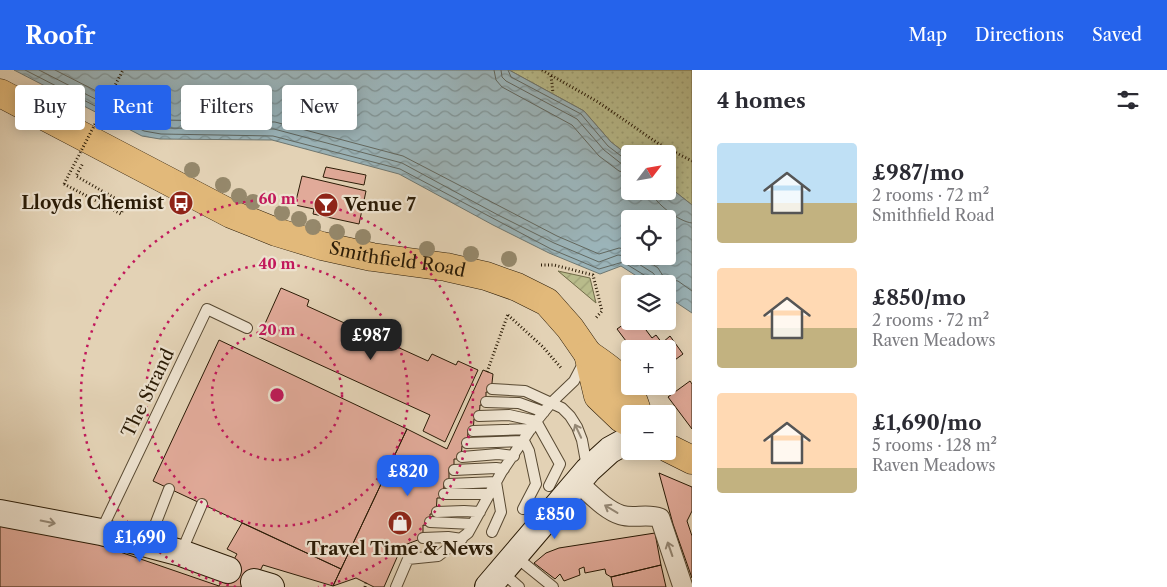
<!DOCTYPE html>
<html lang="en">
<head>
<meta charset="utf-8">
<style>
  :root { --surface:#fff; --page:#f2f2f3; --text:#2b2b33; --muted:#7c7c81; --accent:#2563eb }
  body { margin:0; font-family:"Libre Caslon Text",serif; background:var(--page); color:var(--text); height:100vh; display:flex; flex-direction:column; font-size:19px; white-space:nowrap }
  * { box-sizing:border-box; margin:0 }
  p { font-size:16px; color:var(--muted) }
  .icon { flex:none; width:28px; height:28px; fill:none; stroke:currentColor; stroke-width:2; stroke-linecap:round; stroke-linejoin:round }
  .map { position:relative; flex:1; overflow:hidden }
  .side { display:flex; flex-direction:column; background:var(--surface); width:475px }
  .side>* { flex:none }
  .hud { position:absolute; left:15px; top:15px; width:475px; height:45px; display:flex; gap:10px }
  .needle { width:32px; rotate:59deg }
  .controls { position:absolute; left:621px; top:75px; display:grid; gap:10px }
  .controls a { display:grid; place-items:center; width:55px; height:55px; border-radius:5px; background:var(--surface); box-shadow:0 2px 12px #0003; font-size:25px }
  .price { position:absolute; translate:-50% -42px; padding:0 11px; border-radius:10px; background:var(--accent); color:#fff; font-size:16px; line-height:32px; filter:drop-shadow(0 1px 2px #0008) }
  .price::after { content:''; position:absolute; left:50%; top:30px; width:15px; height:11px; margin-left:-8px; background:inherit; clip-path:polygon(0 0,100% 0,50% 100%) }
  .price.selected { background:#222; color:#fff }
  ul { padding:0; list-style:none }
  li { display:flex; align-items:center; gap:15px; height:125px; padding:0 25px }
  li span { display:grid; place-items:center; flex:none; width:140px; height:100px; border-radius:5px; color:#555 }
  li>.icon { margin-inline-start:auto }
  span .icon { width:60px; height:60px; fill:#fffc; stroke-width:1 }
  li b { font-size:21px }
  h2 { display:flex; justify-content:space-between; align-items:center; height:60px; padding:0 25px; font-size:21px }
  .pill { padding:0 18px; border-radius:5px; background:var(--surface); box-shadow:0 2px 12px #0003; font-size:18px; line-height:45px }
  .pill.selected { background:var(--accent); color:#fff }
  header { display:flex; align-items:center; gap:30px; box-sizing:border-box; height:70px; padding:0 25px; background:var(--accent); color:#fff }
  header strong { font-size:24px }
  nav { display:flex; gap:28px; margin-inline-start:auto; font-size:18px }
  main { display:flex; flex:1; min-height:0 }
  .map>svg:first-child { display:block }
</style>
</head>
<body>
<header>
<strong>Roofr</strong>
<nav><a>Map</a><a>Directions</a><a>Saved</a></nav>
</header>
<main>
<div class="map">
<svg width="692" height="517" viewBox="0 0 692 517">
  <defs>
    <pattern id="park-dots" width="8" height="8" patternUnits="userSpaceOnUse" patternTransform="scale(1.25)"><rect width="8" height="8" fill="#b8bb8b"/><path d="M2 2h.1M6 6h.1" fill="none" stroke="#9ea076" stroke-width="1.8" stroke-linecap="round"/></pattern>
    <pattern id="garden-furrows" width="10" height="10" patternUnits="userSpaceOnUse" patternTransform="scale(1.25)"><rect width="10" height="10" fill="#b8bb8b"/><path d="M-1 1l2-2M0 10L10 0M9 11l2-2" fill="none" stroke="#9ea076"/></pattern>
    <pattern id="water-waves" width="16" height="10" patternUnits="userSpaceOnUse" patternTransform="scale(1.25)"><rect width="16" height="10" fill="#9bb4b9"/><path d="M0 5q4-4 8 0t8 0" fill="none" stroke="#7f9294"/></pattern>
  </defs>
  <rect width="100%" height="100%" fill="#e3d2b5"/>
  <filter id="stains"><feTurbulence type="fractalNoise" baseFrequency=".004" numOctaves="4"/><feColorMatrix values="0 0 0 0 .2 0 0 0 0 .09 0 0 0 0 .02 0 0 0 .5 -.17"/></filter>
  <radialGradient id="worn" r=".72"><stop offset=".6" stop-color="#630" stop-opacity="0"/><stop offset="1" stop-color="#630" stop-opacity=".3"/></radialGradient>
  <path fill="url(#park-dots)" stroke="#716b48" d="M509,0H692V135L668,116V84H630V87L611,72L584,41Z"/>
  <path fill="url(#garden-furrows)" stroke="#716b48" d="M558,201L590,208L596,233Z"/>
  <path fill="url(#water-waves)" stroke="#6e7771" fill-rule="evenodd" d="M14,0H509L584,41L611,72L630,87V121H668V116L692,135V243L668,227V214H649L621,196L600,204L549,183L493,155L399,104L272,70L160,69L142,66ZM630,149H668V186H630Z"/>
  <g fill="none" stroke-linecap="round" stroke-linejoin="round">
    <path stroke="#626860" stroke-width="1" d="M25,0L144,61L161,64L273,66L400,99L551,179L599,199L623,192L649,208L651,214
      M39,0L146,55L162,58L274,59L402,93L498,145L554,173L599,192L618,185L626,186L653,203L657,208V214
      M55,0L149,48L162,50L275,52L403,86L557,166L599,184L619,178L630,180
      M494,0L496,10L502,17L572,55L599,86L619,101L630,104
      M501,0L502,7L506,11L577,49L604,80L623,95L630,97
      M508,0L511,7L581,44L608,76L625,89L630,90
      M650,121C655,133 679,152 692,153
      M641,186L658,198L665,209L678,211L692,221"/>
  </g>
  <path fill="#e1aa99" stroke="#2a1b06" d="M326,97L366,105L364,115L323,107Z
    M302,106L366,121L359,154L313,144L314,139L295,135Z
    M281,218L309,230L307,236L428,291L432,284L456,295L458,291L478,300L445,372L423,361L430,345L259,267Z
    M630,250L635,251L640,258L643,256L652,268L656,265L662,273L670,266L683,284L668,295V279H632L617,259Z
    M219,270L407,359L341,499L153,411Z
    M483,300L493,304L491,322H486V335H480L479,349H474L473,362H468L467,376H462L461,389H454V400H449V414H444L443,428H437L436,444H430V456L423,455V468L402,476L384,517H374L356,508L333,516L407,359L447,379Z
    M690,311L692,314V359L668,327Z
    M659,403L692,417V441L687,451L692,466V508L673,454Z
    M242,453L341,499L333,516L263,495L252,517H0V454L91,472L219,516L237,484L227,479Z
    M655,463L661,495L611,507L606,504L605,499L585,503L584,497L579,499L580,505L564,511L560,504L555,509L534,493L546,483L559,478Z
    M661,495L666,517H613L611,507Z"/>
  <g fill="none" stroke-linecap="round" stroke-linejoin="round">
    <defs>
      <path id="lane" d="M492,319L525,321L562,338L570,346L577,357L582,370L587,397
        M486,332L519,333L544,342
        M479,346L509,345L536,351L560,394L549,416
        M473,361L531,359
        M467,373L524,371L529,381L536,414L523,439
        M462,387L498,384L514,386
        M454,400L496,398L504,399
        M449,414L496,412L501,442L492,462
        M444,424H490
        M437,442L464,441L480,442
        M430,452L473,454
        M101,461L207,239L247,258
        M423,468L448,467L462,469
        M148,473L169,419
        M181,483L202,434
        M516,487L553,517
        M502,502L519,517
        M396,517L408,489L438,486L468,463L501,403L534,354L551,333L574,311L584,292"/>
      <path id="street" d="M577,412C590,423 605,440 621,445C634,449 647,443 660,448L683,517"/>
      <path id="secondary" d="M0,443L101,462L181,483L228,500
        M254,512L271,517
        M488,517L588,400L610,380L630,369"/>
      <g id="primary">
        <path id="s1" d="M0,23L231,144L276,162L322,176L372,187L446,197L486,206L517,217L547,232L570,258L588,284L598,326L621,348L630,353"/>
        <path d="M588,284C604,295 623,307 631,325C634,331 636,338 638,344"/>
        <path d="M668,378L692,390"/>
      </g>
    </defs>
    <use href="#lane" stroke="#584932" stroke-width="12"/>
    <use href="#street" stroke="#584932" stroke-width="21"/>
    <use href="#secondary" stroke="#2a1b06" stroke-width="28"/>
    <use href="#primary" stroke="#2a1b06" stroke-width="29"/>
    <path stroke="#2a1b06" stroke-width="3" stroke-dasharray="1 2.5" stroke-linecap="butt" d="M542,0L598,32L659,74L692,91
      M551,6L553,23
      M64,114L121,144L125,134L76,106L83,93
      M541,195H554L593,205L602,241L595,249
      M508,245L543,277L562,299
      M487,302L508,244
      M365,517L366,512"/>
    <use href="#lane" stroke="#ede2cf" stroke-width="10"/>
    <use href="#street" stroke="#ede2cf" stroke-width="19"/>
    <use href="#secondary" stroke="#ede2cf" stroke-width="26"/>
    <use href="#primary" stroke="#e2b97a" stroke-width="28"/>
    <path stroke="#2a1b06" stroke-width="3" stroke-dasharray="1 2.5" stroke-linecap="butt" d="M64,114L123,0"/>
  </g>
  <g fill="#95886b">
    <circle cx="192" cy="100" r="8"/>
    <circle cx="223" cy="115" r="8"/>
    <circle cx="239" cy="126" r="8"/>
    <circle cx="253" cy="132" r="8"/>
    <circle cx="282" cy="143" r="8"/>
    <circle cx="299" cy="149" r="8"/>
    <circle cx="313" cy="157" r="8"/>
    <circle cx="337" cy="162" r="8"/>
    <circle cx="363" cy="167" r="8"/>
    <circle cx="427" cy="179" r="8"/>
    <circle cx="471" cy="184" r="8"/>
    <circle cx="509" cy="189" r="8"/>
  </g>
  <defs><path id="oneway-shaft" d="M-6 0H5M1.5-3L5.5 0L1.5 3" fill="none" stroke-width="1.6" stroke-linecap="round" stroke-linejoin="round" transform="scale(1.25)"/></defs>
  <g stroke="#958875">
    <use href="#oneway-shaft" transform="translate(578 361) rotate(-115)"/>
    <use href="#oneway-shaft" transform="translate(611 439) rotate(-149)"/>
    <use href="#oneway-shaft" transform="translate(48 452) rotate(11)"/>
    <use href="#oneway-shaft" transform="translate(670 479) rotate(-109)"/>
  </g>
  <g fill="none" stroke="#c2185b" stroke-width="2.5" stroke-dasharray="2.5 5">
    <circle cx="277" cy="325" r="65"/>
    <circle cx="277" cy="325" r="131"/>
    <path d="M236 517A196 196 0 1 1 318 517"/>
  </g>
  <defs>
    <symbol id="bus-disc" viewBox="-11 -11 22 22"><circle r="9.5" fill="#8f2418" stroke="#ede2cf"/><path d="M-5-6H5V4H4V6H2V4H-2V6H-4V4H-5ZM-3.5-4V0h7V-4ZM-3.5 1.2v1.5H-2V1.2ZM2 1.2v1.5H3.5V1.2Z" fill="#fff"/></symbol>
    <symbol id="bar-disc" viewBox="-11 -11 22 22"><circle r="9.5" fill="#8f2418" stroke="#ede2cf"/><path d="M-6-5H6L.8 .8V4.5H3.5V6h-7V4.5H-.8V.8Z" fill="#fff"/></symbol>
    <symbol id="shop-disc" viewBox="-11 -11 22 22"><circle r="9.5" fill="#8f2418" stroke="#ede2cf"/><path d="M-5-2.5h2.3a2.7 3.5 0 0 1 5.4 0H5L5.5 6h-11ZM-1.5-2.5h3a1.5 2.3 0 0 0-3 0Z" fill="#fff"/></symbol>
  </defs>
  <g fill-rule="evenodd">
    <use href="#bus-disc" x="167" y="119" width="28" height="28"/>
    <use href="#bar-disc" x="312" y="121" width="28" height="28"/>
    <use href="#shop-disc" x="386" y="439" width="28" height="28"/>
  </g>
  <g text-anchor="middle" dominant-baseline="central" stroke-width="4.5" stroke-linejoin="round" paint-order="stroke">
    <g font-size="18" font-weight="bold" fill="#2a1b06" stroke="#ede2cf" text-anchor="end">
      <text x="164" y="133">Lloyds Chemist</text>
      <text x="344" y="135" text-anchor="start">Venue 7</text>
      <text x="400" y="479" text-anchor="middle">Travel Time &amp; News</text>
    </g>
    <g font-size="18" fill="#2a1b06" stroke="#ede2cf">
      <text stroke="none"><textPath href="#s1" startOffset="434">Smithfield Road</textPath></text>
      <text transform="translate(148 323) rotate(-64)">The Strand</text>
    </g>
  </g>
  <circle cx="277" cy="325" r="8" fill="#c2185b" stroke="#ede2cf" stroke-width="2.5"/>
  <g font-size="15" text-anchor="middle" font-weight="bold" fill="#c2185b" stroke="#ede2cf" stroke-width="4.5" stroke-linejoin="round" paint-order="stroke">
    <text x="277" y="134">60 m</text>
    <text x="277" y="199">40 m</text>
    <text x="277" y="265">20 m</text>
  </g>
  <rect width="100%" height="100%" filter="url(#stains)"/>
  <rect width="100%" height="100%" fill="url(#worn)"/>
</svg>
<div class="controls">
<a><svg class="needle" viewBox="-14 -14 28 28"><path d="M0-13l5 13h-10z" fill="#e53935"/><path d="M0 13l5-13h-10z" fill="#7c7c81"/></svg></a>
<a><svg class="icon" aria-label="locate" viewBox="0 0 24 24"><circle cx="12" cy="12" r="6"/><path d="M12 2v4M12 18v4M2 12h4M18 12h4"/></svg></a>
<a><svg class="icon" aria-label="layers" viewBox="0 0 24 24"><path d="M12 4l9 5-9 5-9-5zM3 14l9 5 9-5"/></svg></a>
<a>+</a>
<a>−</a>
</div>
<b class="price selected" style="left:371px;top:291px">£987</b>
<b class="price" style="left:408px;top:427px">£820</b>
<b class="price" style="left:555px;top:470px">£850</b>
<b class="price" style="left:140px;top:493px">£1,690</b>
<div class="hud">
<a class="pill">Buy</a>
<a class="pill selected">Rent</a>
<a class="pill">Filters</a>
<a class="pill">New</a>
</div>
</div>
<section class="side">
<h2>4 homes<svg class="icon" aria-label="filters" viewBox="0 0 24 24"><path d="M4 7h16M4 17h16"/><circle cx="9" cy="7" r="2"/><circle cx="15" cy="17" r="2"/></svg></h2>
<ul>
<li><span style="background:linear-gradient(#bfe0f5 60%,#c2b280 0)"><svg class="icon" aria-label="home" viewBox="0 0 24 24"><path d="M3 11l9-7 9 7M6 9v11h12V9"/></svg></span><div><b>£987/mo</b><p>2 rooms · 72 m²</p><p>Smithfield Road</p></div></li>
<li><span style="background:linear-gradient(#ffd9b3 60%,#c2b280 0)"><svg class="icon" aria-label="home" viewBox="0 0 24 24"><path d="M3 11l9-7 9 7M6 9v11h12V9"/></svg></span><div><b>£850/mo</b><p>2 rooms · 72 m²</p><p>Raven Meadows</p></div></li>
<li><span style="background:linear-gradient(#ffd9b3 75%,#c2b280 0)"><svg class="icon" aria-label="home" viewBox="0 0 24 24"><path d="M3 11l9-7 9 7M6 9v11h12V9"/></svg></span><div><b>£1,690/mo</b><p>5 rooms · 128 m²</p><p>Raven Meadows</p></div></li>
</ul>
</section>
</main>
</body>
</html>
